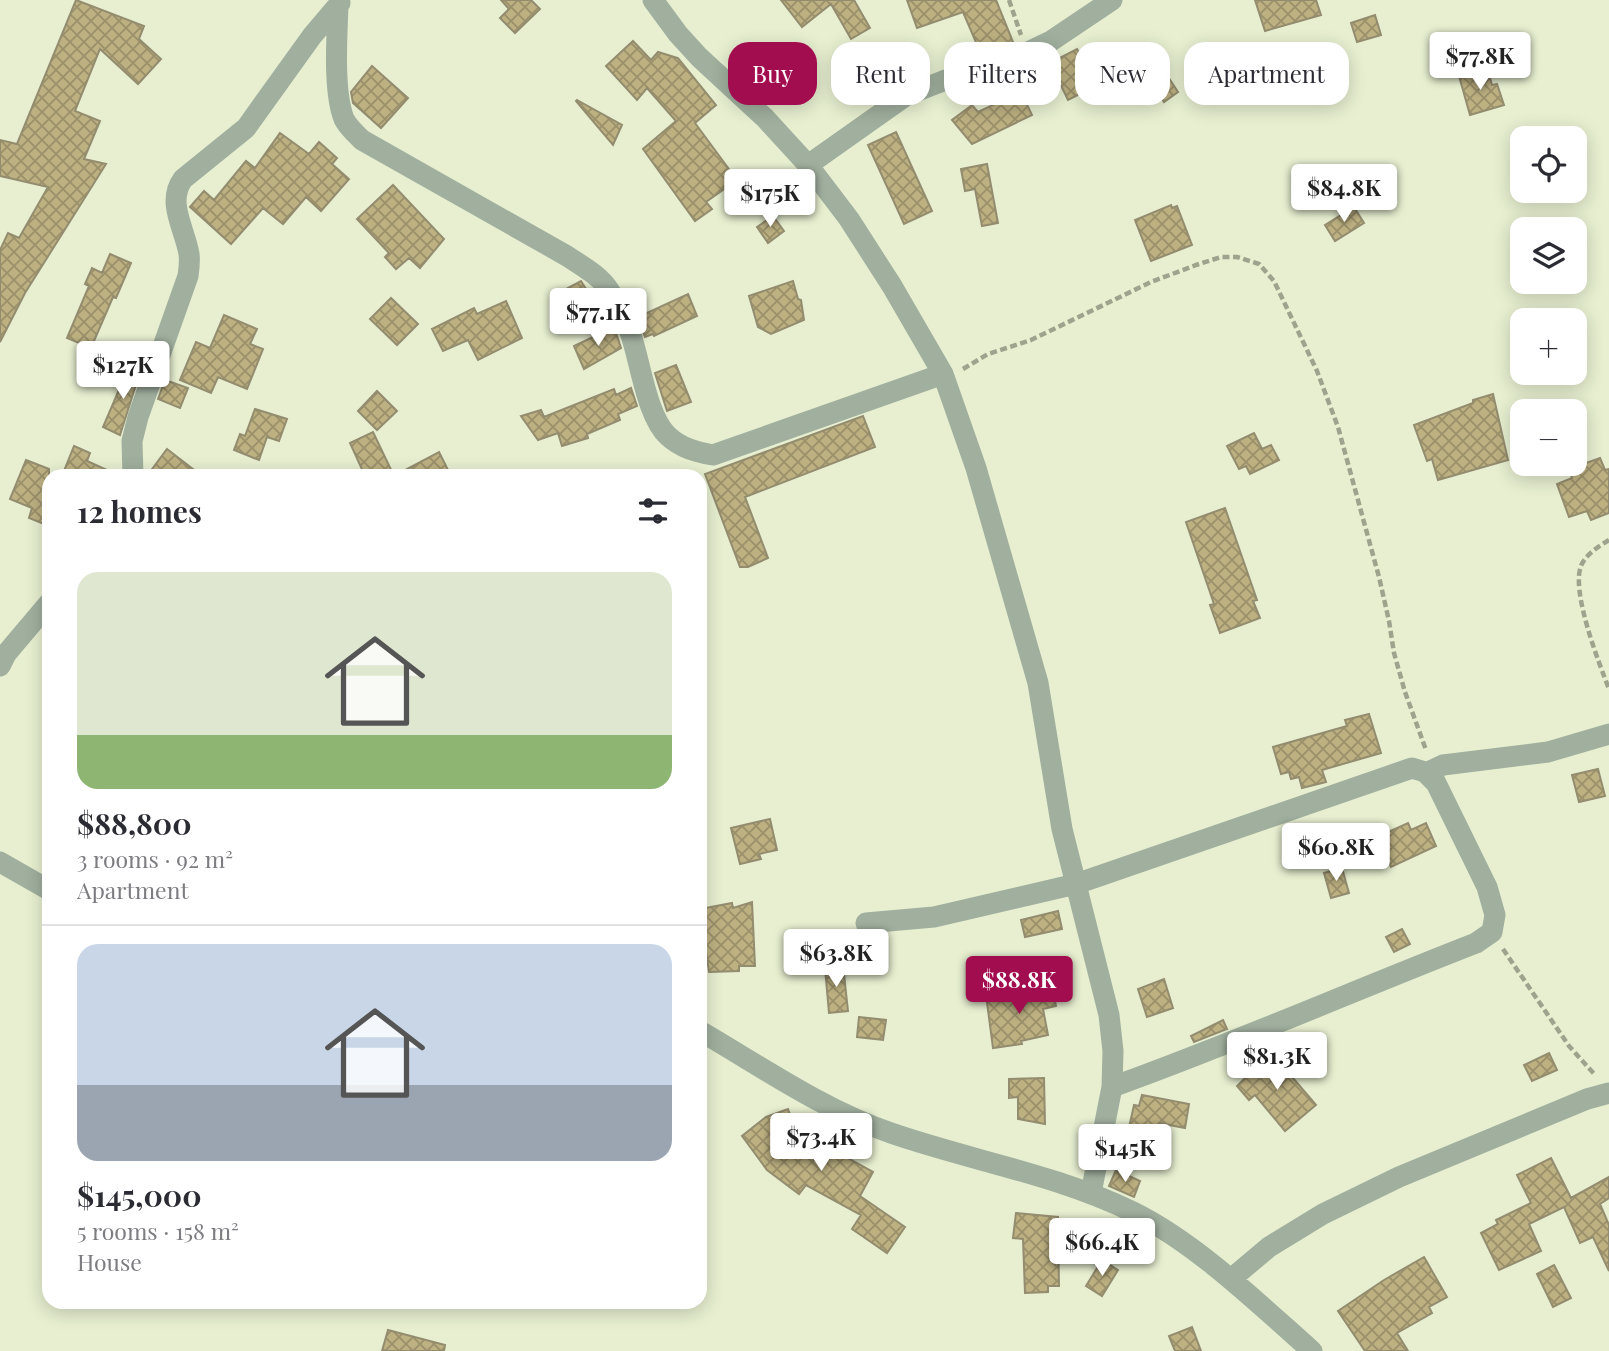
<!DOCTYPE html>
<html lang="en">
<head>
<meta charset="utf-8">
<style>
  :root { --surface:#fff; --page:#f7f7f7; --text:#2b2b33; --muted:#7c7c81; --line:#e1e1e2; --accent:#a20d50 }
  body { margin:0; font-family:"Playfair Display",serif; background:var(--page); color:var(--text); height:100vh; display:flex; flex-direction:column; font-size:26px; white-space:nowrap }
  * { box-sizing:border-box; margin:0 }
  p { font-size:23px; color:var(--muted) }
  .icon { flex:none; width:38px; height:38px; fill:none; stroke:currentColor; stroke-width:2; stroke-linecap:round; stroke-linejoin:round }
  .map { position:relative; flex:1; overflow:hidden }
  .details { position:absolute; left:42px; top:469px; width:665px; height:840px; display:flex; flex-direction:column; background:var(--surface); border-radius:21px; box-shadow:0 4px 18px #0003 }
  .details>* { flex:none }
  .hud { position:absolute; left:728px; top:42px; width:665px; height:63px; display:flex; gap:14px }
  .fabs { position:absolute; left:1510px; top:126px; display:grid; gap:14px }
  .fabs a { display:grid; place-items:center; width:77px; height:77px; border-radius:14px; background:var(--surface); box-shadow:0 4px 18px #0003; font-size:35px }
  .price { position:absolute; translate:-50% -60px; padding:0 16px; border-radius:7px; background:#fff; color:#222; font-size:23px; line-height:46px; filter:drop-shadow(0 2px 4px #0008) }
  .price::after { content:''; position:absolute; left:50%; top:42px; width:21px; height:16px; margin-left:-10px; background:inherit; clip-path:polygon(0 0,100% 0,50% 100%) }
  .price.selected { background:var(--accent); color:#fff }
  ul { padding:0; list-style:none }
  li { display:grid; align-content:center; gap:14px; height:371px; padding:0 35px }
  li+li { border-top:2px solid var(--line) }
  li span { display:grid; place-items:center; height:217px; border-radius:21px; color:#555 }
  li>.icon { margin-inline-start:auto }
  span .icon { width:126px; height:126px; fill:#fffc; stroke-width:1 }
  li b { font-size:30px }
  h2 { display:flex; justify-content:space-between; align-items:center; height:84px; padding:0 35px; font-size:30px }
  .pill { padding:0 24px; border-radius:21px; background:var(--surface); box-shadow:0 4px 18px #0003; font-size:24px; line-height:63px }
  .pill.selected { background:var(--accent); color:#fff }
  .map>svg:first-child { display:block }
</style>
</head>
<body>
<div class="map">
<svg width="1609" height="1351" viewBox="0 0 1609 1351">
  <defs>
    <pattern id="building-cross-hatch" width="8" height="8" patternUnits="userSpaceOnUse" patternTransform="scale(1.75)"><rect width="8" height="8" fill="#bdb182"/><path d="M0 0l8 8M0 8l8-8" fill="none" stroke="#9a906a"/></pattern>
  </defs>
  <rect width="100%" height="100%" fill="#e7efd0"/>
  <path fill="url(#building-cross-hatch)" stroke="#938c6f" stroke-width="2" d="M76,0L144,26L139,39L161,59L138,84L100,49L75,111L100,121L84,159L106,164L25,293L0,342V250L8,233L19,238L48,187L0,176V140L17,144Z
    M501,0H531L540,9L515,33L500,18L509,9Z
    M781,0H854L870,28L851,39L831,4L802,27Z
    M907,0H996L1013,42L981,54L963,12L917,28Z
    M1255,0H1316L1321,15L1265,31Z
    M1375,15L1381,35L1357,42L1351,23Z
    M633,41L651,60L658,52L678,58L716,105L695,123L737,180L706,202L712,209L695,221L643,149L676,121L647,88L637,100L606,66Z
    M1077,49L1096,86L1068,100L1050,63Z
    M372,66L408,98L381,128L353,103L351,92Z
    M1487,68L1492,85L1497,84L1504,105L1470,115L1459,76Z
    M1165,72L1178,92L1164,102L1150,82Z
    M1021,92L1032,115L972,144L952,120L972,105L978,112Z
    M577,100L622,125L613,145L576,101Z
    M896,132L932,211L904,224L868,145Z
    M280,133L309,154L319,142L337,158L332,164L349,179L321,211L306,197L283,224L263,208L231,244L190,207L204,191L214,200L246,161L255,168Z
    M987,164L998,223L982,226L975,189L965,191L961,169Z
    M393,185L444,239L420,268L409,258L396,269L385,257L389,253L357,219Z
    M1171,205L1172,208L1177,206L1192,245L1151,261L1135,220Z
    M1354,207L1364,223L1335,241L1325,225Z
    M773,216L784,231L768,243L757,227Z
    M110,254L131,263L116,298L113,297L91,348L67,338L89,286L85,284L92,268L102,273Z
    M581,281L593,300L566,314L555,295Z
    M793,281L798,299L801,300L804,320L771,334L758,327L749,296Z
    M688,294L697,316L654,336L653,334L645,337L638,317Z
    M391,298L418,324L397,345L370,319Z
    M506,301L522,338L478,360L468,340L443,351L432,329L474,308L477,314Z
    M224,315L257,329L250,344L263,349L247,389L218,377L211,393L180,380L196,342L210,348Z
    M614,327L621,348L584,369L574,346Z
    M130,364L141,369L120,435L103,427Z
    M676,365L691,402L667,411L655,373Z
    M165,380L188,388L180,408L158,399Z
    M631,388L637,406L618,414L620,420L587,434L588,438L562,446L558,433L538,440L521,416L541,410L544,417L614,389L616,395Z
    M377,391L397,411L377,430L358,411Z
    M1493,394L1508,460L1438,480L1432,459L1427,461L1414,425L1473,403V400Z
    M255,409L287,419L279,441L267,437L259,460L234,450L240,434L245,436Z
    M863,416L875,447L745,497L768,558L748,567H740L705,474Z
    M373,432L394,476H365L350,443Z
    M1254,433L1262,449L1271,445L1279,460L1250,474L1246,466L1239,469L1227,446Z
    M74,446L90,453L87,461L120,476H62Z
    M167,449L202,476H147Z
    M439,452L451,476H394Z
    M1600,458L1605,470L1609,469V513L1591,520L1587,511L1569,517L1557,484L1572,478L1569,469Z
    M26,460L49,469V526L29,518L32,508L10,499Z
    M1225,508L1257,600L1253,601L1260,618L1220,633L1210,605L1214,604L1186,522Z
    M1369,714L1381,753L1322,770L1326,782L1302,788L1299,777L1291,779L1289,772L1281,774L1273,747L1347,726L1345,720Z
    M1598,769L1605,796L1579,802L1572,775Z
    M770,819L777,850L759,854L761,859L740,864L731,828Z
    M1408,823L1411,830L1426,823L1436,846L1391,867L1377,837Z
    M1342,868L1349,893L1331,898L1324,873Z
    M752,902L755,966H739V971L709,972L700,909L732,903L733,908Z
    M1058,911L1062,929L1025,937L1021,920Z
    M1402,929L1410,944L1394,952L1386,937Z
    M843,965L848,1011L829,1013L825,968Z
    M1164,979L1173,1008L1147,1017L1138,989Z
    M1052,986L1056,1006L1043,1009L1048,1035L1021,1041L1022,1044L993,1048L986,995H1014Z
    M859,1017L886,1020L883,1040L857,1037Z
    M1223,1020L1227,1029L1194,1042L1191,1036Z
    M1549,1053L1557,1070L1532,1081L1524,1065Z
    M1265,1056L1276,1068L1281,1064L1316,1105L1285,1131L1255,1095L1249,1100L1237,1086L1245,1078L1242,1075Z
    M1044,1078L1045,1124L1018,1119V1097L1009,1098V1079Z
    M1142,1095L1189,1104L1185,1128L1159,1123L1156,1135L1147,1133L1144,1145L1126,1141L1134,1105L1139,1106Z
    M788,1109L800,1143L811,1129L848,1158L873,1172L860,1196L905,1227L887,1253L852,1229L861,1215L806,1185L799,1194L767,1170L742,1136L766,1117Z
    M1551,1158L1571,1198L1609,1177V1198L1600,1204L1609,1225V1271L1593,1237L1580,1243L1564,1207L1529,1224L1541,1251L1499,1270L1481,1233L1498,1224L1496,1220L1531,1203L1517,1175Z
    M1116,1170L1140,1181L1134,1197L1109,1186Z
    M1016,1213L1058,1217L1059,1286H1048V1292L1025,1293L1023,1239L1013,1238Z
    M1424,1257L1447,1297L1429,1307L1432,1313L1397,1333L1408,1351H1365L1338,1311L1384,1280Z
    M1102,1260L1118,1270L1102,1296L1086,1286Z
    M1554,1265L1571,1298L1553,1307L1537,1274Z
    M1192,1327L1201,1351H1175L1169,1336Z
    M388,1330L445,1345L444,1351H382Z"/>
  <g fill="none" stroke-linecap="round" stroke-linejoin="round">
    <path stroke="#9da38c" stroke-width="4.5" stroke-dasharray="7 3.5" stroke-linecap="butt" d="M1009,0L1021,35
      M963,369L988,354L1031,340L1151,282L1196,265L1221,257H1237L1259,264L1274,281L1317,371L1338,427L1379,577L1389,621L1394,653L1405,692L1426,750
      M1609,540C1599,546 1585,555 1581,566C1571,592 1599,663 1609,689
      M1503,949L1569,1046L1595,1075"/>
    <path stroke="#a0af9e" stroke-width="21" d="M653,0L678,34L699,57L765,118L808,165L849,219L892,286L943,374L976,468L1038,683L1062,829L1109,1015L1113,1051L1112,1087L1091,1193
      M338,5C337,36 333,91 344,119C348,127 356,134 362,140L567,256C582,266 599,275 609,290C617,302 624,317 629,329C640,358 646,416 668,436C681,448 696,452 713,455L943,374
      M808,165L907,95L943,81L1028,52L1051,41L1112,0
      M133,476L132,441L138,417L188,276C189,269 190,261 189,254C185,229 166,202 183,179L246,128L312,36L340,3
      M0,666L6,654L49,603
      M1426,773L1443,765L1548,752L1609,734
      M0,862L49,890
      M866,923L934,917L1076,884L1412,768L1425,772L1436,783L1487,887L1495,915L1492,932L1476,943C1355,990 1235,1043 1112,1087
      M700,1031C762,1067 823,1110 891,1133C972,1161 1055,1174 1133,1212C1196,1243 1259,1304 1312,1351
      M1231,1279L1269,1247L1323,1214L1399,1177L1587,1099L1609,1093"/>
  </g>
</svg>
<div class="fabs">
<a><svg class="icon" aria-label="locate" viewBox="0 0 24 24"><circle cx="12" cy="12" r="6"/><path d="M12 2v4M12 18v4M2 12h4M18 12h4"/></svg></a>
<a><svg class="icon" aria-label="layers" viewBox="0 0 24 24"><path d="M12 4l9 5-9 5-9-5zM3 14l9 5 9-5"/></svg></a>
<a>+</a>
<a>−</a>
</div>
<b class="price" style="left:1480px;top:92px">$77.8K</b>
<b class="price" style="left:1344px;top:224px">$84.8K</b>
<b class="price" style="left:770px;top:229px">$175K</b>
<b class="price" style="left:598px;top:348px">$77.1K</b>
<b class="price" style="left:123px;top:401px">$127K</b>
<b class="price" style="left:1336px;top:883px">$60.8K</b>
<b class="price" style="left:836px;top:989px">$63.8K</b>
<b class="price selected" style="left:1019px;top:1016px">$88.8K</b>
<b class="price" style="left:1277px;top:1092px">$81.3K</b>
<b class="price" style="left:821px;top:1173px">$73.4K</b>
<b class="price" style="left:1125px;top:1184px">$145K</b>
<b class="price" style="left:1102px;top:1278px">$66.4K</b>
<div class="hud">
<a class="pill selected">Buy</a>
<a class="pill">Rent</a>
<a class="pill">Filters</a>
<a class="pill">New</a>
<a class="pill">Apartment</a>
</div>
<section class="details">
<h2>12 homes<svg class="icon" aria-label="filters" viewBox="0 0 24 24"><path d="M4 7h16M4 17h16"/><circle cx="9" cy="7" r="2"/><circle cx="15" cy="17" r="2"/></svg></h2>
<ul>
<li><span style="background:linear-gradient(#dfe7d0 75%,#8fb573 0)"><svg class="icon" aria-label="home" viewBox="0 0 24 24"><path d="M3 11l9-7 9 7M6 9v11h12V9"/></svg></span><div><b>$88,800</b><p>3 rooms · 92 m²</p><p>Apartment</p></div></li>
<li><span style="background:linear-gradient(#c9d6e8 65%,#9aa5b1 0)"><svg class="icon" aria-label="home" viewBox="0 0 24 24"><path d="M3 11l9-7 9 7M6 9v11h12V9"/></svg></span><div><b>$145,000</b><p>5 rooms · 158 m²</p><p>House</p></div></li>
</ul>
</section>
</div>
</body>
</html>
